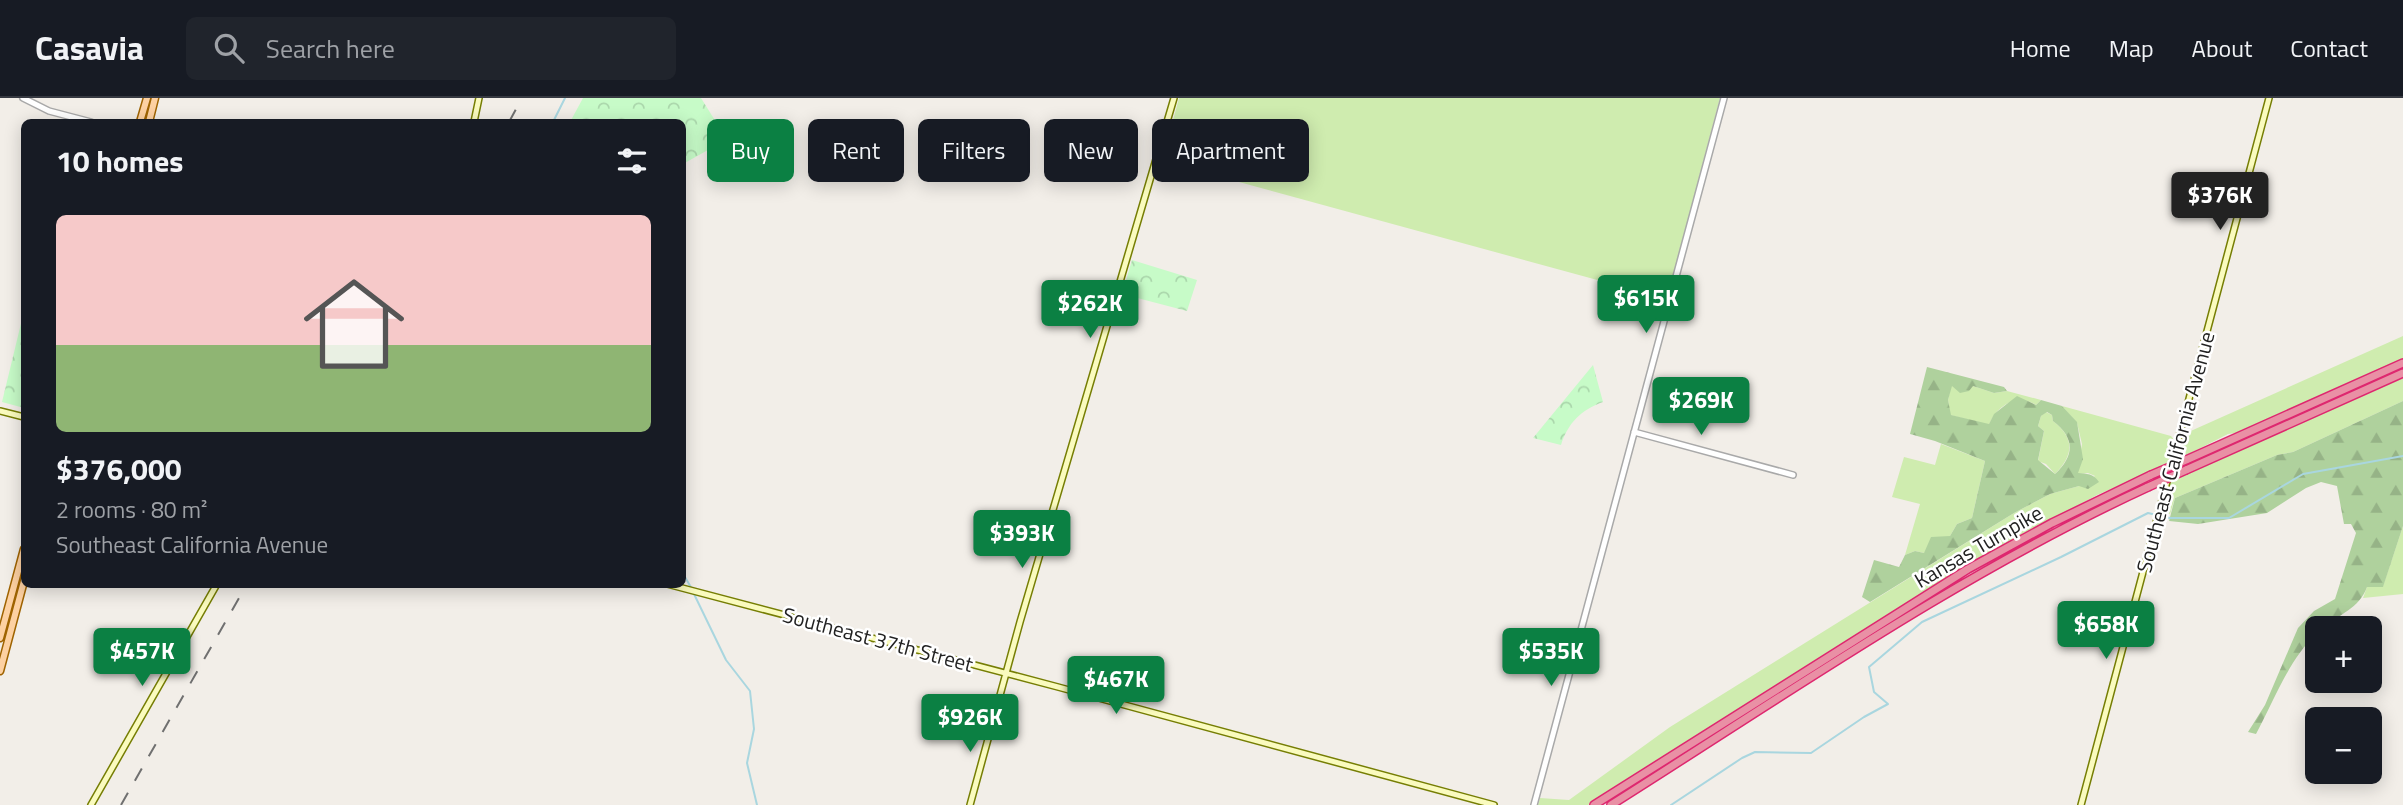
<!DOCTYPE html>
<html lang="en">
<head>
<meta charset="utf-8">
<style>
  :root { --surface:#171b24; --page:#20242c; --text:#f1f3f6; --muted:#9ea1a6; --line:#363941; --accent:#0b8043 }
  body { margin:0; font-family:"Titillium Web",sans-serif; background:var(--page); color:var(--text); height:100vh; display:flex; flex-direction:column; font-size:26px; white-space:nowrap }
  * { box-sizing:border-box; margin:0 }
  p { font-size:23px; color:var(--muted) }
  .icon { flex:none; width:38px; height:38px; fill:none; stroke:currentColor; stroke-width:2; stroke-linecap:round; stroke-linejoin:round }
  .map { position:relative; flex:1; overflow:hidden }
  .drawer { position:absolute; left:21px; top:21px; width:665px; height:469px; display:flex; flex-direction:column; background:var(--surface); border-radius:10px; box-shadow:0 4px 18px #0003 }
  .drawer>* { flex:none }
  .top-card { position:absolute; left:707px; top:21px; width:665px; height:63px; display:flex; gap:14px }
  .buttons { position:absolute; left:2305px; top:518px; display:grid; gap:14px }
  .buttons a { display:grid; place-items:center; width:77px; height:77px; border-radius:10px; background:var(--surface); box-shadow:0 4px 18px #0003; font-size:35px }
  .price { position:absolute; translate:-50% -60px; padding:0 16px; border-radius:7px; background:var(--accent); color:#fff; font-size:23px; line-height:46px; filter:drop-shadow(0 2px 4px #0008) }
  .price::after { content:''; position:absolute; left:50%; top:42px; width:21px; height:16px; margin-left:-10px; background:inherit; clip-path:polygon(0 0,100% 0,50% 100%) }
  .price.current { background:#222; color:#fff }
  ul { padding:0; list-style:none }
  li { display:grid; align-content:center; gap:14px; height:371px; padding:0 35px }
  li+li { border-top:2px solid var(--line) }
  li span { display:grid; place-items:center; height:217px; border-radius:10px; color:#555 }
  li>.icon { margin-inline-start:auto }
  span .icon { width:126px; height:126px; fill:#fffc; stroke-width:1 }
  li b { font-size:30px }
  h2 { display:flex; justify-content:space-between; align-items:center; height:84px; padding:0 35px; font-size:30px }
  .tag { padding:0 24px; border-radius:10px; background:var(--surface); box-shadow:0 4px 18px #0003; font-size:24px; line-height:63px }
  .tag.current { background:var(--accent); color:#fff }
  header { display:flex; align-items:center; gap:42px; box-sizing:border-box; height:98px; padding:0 35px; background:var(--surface); border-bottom:2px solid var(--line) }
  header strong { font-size:33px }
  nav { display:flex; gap:38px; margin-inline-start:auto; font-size:24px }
  .search { width:490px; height:63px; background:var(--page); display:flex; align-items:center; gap:18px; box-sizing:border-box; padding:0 24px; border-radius:10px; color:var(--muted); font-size:26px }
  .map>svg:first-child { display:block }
</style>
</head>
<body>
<header>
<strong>Casavia</strong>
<div class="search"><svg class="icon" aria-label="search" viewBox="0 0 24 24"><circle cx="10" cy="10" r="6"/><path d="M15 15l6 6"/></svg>Search here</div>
<nav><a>Home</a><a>Map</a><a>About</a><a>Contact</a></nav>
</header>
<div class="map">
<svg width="2403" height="707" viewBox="0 0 2403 707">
  <defs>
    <pattern id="forest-firs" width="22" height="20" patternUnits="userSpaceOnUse" patternTransform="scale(1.75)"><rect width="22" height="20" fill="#afd19d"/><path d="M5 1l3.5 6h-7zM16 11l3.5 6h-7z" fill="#96b387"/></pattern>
    <pattern id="park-crowns" width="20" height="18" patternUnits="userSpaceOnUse" patternTransform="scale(1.75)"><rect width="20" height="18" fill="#c7fbc8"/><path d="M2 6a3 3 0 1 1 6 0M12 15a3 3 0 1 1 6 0" fill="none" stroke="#abd7ac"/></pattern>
  </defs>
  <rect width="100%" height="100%" fill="#f2eee8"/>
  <path fill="#cfecaf" d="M1179,0H1720L1667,201L1162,63Z
    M2403,238V261L2236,335L2228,336L2177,362L2184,336Z
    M2403,280V303L2293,354L2277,357L2175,400L2170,416L2162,414L2170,383Z
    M1951,288H1973L1994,295L2007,293L2041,302L2036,307C2017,295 1997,307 1989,327L1950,317L1948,302Z
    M2062,308L2171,338L2175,343L2169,366L2097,397L1963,470L1588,707H1538L1540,700L1569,702L1670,629L2014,415L2050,396L2079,388L2095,378L2088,375L2077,376L2082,346L2077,325Z
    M2046,314L2052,317L2053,323C2075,340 2074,357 2055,376L2046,366L2038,363L2044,333L2038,328L2041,318Z
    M1941,346L1985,363L1972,420L1957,426L1950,438L1924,455L1915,453L1905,457L1920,406L1892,399L1904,359L1935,367Z
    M2403,428V496L2363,500L2367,489L2383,488Z"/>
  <path fill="url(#forest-firs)" fill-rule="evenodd" d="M1927,269L2004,289L2007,293L1994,295L1973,288L1969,293L1960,295L1952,288L1948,302L1951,317L1989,326L1994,316L2017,298L2036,307L2041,302L2062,308L2077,324L2083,361L2078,375C2087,376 2093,375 2099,384L2088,391L2079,388L2050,396L2014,415L1870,504L1862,499L1874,462L1899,469L1905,457L1915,453L1924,455L1931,439L1950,438L1957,426L1972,420L1985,363L1935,343L1910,336ZM2047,314L2052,317L2053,323C2075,340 2075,357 2055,376L2038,362L2044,333L2038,328L2041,318Z
    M2403,303V428L2383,489H2367C2359,511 2339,516 2323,530H2317V535C2289,561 2274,603 2256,636L2248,634L2265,607L2298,530L2314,513L2335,501L2356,435L2351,426H2344L2337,388L2321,384L2306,390L2267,415L2198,426L2169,423L2175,400L2277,357L2293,354Z"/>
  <path fill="url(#park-crowns)" d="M583,0H701L721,32L724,43L683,66L682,24H570Z
    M1132,162L1197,182L1187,213L1122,196Z
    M24,213V310L2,304Z
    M1593,267L1603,304C1581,312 1568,325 1561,347L1533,340Z"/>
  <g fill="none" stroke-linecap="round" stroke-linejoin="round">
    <path stroke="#a9d6df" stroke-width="2" d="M553,24L565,0
      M682,474L692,491
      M694,496L726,562L750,593L754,631L747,665L757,707
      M1671,707L1742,660L1755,654L1811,655L1864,619L1888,606L1874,594L1869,569L1922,524L2061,459L2148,415L2170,420H2229L2303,376L2403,358"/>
    <defs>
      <path id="tertiary" d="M23,0L49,13L91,24
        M1634,334L1793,377
        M1534,707L1724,0"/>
      <path id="secondary" d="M474,24L479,0
        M0,313L24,319
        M667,486L1058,589L1494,707
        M91,707L217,486
        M970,707L1020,524L1174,0
        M2081,707L2269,0"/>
      <path id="primary" d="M140,24L147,0
        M149,24L155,0
        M0,540L24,451
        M0,573L24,483"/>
      <path id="motorway" d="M2186,362L2403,265
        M2186,372L2403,275
        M1594,707L1968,471L2052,425L2151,377
        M1611,707C1787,596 1959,476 2148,389"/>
    </defs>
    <use href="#tertiary" stroke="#a9a9a9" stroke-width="8"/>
    <use href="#secondary" stroke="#767e04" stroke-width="8"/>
    <use href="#primary" stroke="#9f6300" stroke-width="9"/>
    <use href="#motorway" stroke="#de276f" stroke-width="10"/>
    <use href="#tertiary" stroke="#fff" stroke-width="5"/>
    <use href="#secondary" stroke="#fafbbe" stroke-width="5"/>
    <use href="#primary" stroke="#fdd1a2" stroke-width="6"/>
    <use href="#motorway" stroke="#e990a5" stroke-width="7"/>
    <path stroke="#707070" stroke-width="2" stroke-dasharray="14 14" stroke-linecap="butt" d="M509,24L522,0
      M121,707L247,486"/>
    <defs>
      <path id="motorway-bridge" d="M2151,377L2186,362
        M2148,389L2186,372"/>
    </defs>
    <use href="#motorway-bridge" stroke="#de276f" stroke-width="10" stroke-linecap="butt"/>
    <use href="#motorway-bridge" stroke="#e990a5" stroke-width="7"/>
  </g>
  <g text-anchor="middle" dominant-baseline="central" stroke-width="5" stroke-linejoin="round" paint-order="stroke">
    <g font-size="21" fill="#222" stroke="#fff">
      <text transform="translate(2175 354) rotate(-75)">Southeast California Avenue</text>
      <text transform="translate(1978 448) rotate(-30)">Kansas Turnpike</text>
      <text transform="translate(878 541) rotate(15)">Southeast 37th Street</text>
    </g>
  </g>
</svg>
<div class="buttons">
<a>+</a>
<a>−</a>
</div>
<b class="price current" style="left:2220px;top:134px">$376K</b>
<b class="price" style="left:1646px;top:237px">$615K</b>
<b class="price" style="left:1090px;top:242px">$262K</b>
<b class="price" style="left:1701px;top:339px">$269K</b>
<b class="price" style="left:1022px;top:472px">$393K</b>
<b class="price" style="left:2106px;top:563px">$658K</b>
<b class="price" style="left:142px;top:590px">$457K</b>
<b class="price" style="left:1551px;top:590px">$535K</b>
<b class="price" style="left:1116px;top:618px">$467K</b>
<b class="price" style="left:970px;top:656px">$926K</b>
<div class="top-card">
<a class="tag current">Buy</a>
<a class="tag">Rent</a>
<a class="tag">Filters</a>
<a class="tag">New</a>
<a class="tag">Apartment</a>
</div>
<section class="drawer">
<h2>10 homes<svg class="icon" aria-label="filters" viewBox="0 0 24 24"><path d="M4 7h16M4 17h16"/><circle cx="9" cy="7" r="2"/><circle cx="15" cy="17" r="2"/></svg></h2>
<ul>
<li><span style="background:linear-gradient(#f6c9c9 60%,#8fb573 0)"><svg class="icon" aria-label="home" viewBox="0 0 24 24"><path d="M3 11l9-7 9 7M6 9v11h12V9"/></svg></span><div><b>$376,000</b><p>2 rooms · 80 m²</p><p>Southeast California Avenue</p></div></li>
</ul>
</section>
</div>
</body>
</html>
